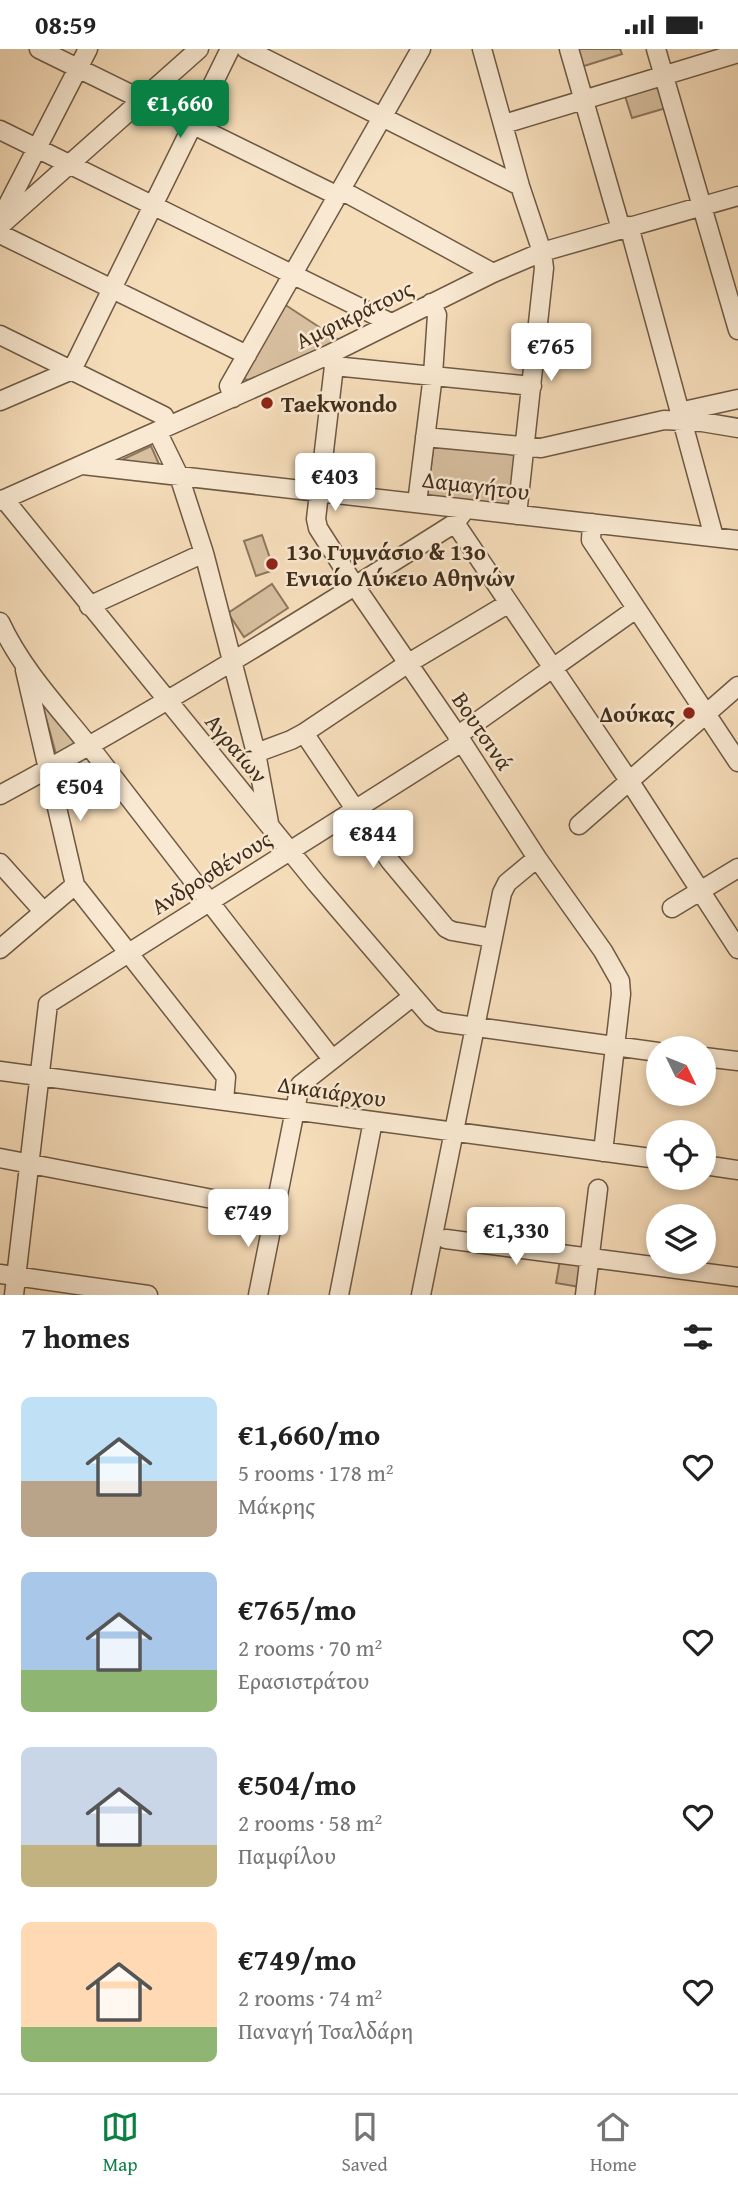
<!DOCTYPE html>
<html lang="en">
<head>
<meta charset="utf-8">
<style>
  :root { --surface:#fff; --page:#f2f2f2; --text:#222; --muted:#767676; --line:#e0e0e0; --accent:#0b8043 }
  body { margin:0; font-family:"Gentium Book Plus",serif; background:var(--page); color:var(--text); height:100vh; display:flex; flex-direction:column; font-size:26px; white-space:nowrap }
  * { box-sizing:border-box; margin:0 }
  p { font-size:23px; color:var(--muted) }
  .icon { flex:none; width:38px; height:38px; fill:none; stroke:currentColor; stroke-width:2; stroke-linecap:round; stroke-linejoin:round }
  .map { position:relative; height:1246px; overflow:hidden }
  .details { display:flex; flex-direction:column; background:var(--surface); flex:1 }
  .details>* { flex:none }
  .needle { width:46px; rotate:133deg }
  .fabs { position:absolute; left:646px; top:987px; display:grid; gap:14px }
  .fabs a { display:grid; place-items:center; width:70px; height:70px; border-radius:50%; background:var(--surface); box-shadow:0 4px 10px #0003; font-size:35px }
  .price { position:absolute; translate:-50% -60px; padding:0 16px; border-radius:7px; background:#fff; color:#222; font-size:23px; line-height:46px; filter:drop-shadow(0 2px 4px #0008) }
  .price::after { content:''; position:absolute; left:50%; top:42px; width:21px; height:16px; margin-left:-10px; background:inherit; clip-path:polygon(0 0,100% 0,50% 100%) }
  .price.on { background:var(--accent); color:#fff }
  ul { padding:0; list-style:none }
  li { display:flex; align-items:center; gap:21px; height:175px; padding:0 21px }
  li span { display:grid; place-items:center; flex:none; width:196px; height:140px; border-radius:10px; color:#555 }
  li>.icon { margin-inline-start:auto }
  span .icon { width:84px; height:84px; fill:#fffc; stroke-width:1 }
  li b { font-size:30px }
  h2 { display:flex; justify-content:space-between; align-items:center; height:84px; padding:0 21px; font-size:30px }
  .status { display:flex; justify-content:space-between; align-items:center; height:49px; padding:0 35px; background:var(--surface); direction:ltr }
  .status svg { height:19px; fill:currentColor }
  .tabs { display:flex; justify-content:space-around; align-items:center; height:98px; border-top:2px solid var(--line); background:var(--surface); font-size:19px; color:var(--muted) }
  .tabs a { display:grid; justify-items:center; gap:4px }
  .tabs .on { color:var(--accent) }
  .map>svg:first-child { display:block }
</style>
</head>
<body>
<div class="status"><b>08:59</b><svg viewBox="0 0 49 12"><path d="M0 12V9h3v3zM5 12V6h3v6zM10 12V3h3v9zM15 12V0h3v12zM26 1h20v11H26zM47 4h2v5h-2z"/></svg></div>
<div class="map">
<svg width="738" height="1246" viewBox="0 0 738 1246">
  <rect width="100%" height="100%" fill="#f6ddba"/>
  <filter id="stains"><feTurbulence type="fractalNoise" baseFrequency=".00286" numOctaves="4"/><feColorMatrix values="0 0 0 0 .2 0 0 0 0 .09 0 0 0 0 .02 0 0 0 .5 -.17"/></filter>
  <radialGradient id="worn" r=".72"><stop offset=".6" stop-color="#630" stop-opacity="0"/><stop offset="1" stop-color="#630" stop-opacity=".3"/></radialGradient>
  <path fill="#d7bf9f" stroke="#8c765d" stroke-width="2" d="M575,0H620L622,5L581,18Z
    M660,36L666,59L632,69L625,47Z
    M284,255L339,291L249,331L244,330V327Z
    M434,392L516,402L509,459L427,451Z
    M151,397L162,422L113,415Z
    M262,486L274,521L256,527L244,492Z
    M272,535L288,559L244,588L228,564Z
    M44,657H46L79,693L56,705L43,658Z
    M560,1211L584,1215L580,1238L556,1234Z"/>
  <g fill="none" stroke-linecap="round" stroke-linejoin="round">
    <defs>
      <path id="minor" d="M39,0L338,147
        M246,0L520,137
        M482,0L520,137L542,203L544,219L517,466
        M569,0L621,180
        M656,0L738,281
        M504,75L738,4
        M0,81L391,274
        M341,141L493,224
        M0,171L88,0
        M0,177L199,0
        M629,177L714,488
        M0,185L247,306
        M0,286L164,367L169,376
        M328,306L334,317L316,470L318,479L355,537L462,693L537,809L603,902L620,932L621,945L603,1103
        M334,317L532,337
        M233,349L229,337L421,0
        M0,352L72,321L230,0
        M679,363L738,350
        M157,382L179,427L204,504L256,704L269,774
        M425,388L541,399L664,371L702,373L738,379
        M83,416L738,491
        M4,450L316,834L431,968L440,973L658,1003
        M0,452L328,306L493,224L542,203L738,147
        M417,454L433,326L437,266L431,254
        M455,474L630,733L738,900
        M592,474L591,491L738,713
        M89,557L204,504
        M0,573C25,627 68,668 103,715C179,814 255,912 332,1010
        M25,621L75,836L226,1028L224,1052
        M304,684L390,812L446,879L452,882L492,889
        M457,687L636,560
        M256,704L291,691L304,684L407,615L509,554
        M0,746C156,662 306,568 455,474L466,460
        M579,776L738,637
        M0,814L43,862
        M672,859L738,819
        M0,900L75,836
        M704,1008L738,1012
        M0,1022L658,1110
        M0,1109L275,1162
        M704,1116L738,1121
        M446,1190L738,1228
        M0,1225L148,1246
        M14,1246L48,955L462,693
        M258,1246L300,1036L412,948
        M339,1246L373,1072
        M421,1246L502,844L507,834L537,809
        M585,1246L598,1140"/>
    </defs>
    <use href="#minor" stroke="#6e5943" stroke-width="21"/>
    <use href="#minor" stroke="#f9e9d2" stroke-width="18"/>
  </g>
  <g fill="#8f2418" stroke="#f9e9d2" stroke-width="2.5">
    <circle cx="267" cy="354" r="7"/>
    <circle cx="272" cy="515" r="7"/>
    <circle cx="689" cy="664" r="7"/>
  </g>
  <g text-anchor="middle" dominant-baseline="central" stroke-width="5" stroke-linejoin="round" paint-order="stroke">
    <g font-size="23" fill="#412d1b" stroke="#f9e9d2">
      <text transform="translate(354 265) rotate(-26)">Αμφικράτους</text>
      <text transform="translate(476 436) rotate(7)">Δαμαγήτου</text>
      <text transform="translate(483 682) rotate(56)">Βουτσινά</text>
      <text transform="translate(237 699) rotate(50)">Αγραίων</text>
      <text transform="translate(211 823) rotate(-32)">Ανδροσθένους</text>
      <text transform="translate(332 1042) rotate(8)">Δικαιάρχου</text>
    </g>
    <g font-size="23" font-weight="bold" fill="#412d1b" stroke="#f9e9d2" text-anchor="start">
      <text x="281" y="354">Taekwondo</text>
      <text x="286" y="502">13ο Γυμνάσιο &amp; 13ο<tspan x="286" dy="26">Ενιαίο Λύκειο Αθηνών</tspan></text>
      <text x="675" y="664" text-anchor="end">Δούκας</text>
    </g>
  </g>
  <rect width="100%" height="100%" filter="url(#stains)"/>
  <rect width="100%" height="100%" fill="url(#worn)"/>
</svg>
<div class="fabs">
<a><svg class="needle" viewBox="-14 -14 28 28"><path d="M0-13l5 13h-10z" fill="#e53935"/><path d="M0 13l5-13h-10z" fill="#767676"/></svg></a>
<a><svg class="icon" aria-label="locate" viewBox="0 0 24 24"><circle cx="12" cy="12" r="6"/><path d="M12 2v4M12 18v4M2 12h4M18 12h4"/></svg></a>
<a><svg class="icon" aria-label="layers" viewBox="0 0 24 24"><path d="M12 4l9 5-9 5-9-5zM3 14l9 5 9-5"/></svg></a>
</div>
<b class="price on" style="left:180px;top:91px">€1,660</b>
<b class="price" style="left:551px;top:334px">€765</b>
<b class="price" style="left:335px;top:464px">€403</b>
<b class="price" style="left:80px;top:774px">€504</b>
<b class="price" style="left:373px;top:821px">€844</b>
<b class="price" style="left:248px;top:1200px">€749</b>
<b class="price" style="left:516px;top:1218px">€1,330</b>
</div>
<section class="details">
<h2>7 homes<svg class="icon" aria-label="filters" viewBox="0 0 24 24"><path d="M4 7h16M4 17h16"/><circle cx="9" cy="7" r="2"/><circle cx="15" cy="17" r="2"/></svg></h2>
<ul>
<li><span style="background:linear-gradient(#bfe0f5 60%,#b9a48a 0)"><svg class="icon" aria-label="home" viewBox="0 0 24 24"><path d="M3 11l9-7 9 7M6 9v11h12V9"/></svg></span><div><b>€1,660/mo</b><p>5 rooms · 178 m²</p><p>Μάκρης</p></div><svg class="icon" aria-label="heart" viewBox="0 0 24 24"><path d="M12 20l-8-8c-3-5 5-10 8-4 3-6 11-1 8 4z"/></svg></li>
<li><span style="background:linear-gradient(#a9c7e8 70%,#8fb573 0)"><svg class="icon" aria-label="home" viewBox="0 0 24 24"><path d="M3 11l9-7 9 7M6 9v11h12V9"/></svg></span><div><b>€765/mo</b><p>2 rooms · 70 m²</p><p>Ερασιστράτου</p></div><svg class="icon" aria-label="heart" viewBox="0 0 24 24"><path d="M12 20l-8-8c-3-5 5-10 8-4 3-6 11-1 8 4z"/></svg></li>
<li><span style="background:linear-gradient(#c9d6e8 70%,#c2b280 0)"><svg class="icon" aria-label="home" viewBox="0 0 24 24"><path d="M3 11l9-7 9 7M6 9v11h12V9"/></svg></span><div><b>€504/mo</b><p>2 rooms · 58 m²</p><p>Παμφίλου</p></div><svg class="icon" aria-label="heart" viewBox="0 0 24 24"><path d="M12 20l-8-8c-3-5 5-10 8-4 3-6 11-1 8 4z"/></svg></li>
<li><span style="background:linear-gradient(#ffd9b3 75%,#8fb573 0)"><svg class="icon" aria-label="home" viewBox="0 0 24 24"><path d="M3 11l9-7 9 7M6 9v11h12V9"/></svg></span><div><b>€749/mo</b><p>2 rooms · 74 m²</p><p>Παναγή Τσαλδάρη</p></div><svg class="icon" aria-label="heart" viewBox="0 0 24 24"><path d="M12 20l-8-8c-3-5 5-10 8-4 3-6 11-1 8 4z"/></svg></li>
</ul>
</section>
<nav class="tabs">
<a class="on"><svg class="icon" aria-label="map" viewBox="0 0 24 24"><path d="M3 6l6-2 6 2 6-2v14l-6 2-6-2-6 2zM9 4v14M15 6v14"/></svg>Map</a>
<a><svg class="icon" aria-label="saved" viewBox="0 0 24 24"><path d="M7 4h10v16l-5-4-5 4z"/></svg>Saved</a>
<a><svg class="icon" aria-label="home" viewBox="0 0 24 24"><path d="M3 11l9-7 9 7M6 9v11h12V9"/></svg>Home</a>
</nav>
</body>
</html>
